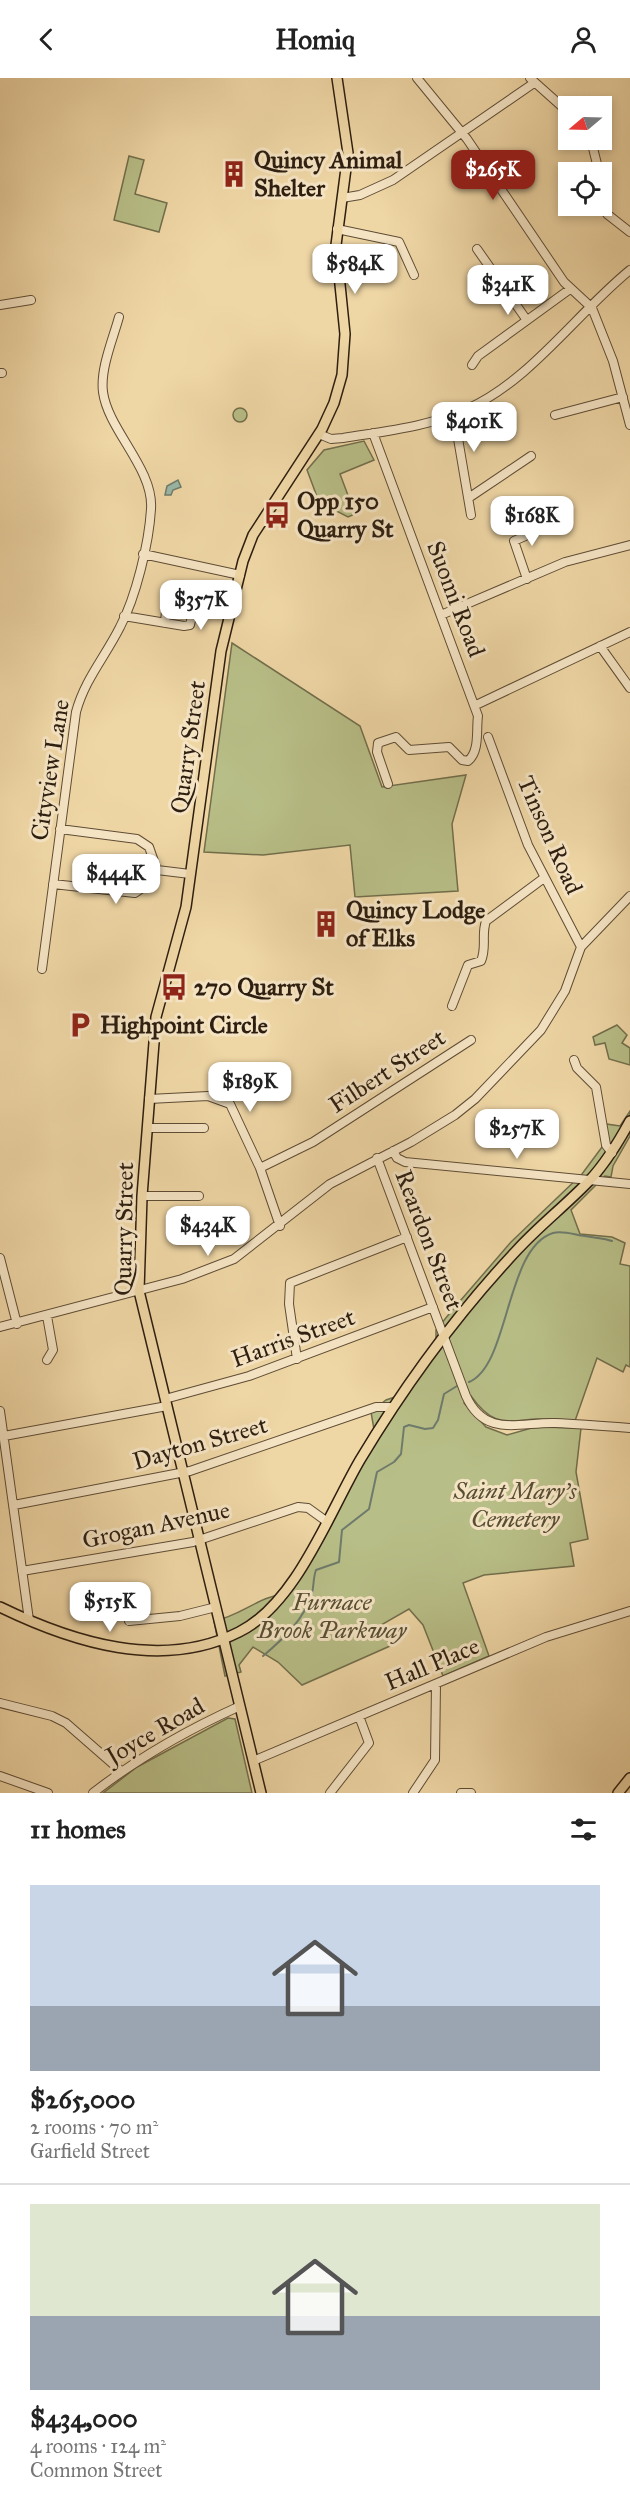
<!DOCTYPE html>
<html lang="en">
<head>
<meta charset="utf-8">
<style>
  :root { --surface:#fff; --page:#f2f2f2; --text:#222; --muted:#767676; --line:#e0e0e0; --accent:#8f2418 }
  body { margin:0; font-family:"IM FELL Great Primer",serif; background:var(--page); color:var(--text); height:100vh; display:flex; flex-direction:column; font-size:22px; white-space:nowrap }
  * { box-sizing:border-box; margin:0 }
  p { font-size:20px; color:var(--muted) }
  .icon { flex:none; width:33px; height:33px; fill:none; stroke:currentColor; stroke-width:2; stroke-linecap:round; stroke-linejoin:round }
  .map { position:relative; height:1715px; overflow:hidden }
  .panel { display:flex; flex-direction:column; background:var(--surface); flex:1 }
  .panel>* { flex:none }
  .needle { width:39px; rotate:251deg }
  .tools { position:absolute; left:558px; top:18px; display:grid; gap:12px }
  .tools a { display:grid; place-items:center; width:54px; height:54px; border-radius:0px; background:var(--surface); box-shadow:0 3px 9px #0003; font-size:30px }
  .price { position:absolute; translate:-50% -51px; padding:0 14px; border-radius:12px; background:#fff; color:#222; font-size:20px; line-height:39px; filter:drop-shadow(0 2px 3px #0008) }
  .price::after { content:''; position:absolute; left:50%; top:36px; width:18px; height:14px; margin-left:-9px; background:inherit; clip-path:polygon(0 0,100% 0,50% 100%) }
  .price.selected { background:var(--accent); color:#fff }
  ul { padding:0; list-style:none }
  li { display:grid; align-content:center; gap:12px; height:318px; padding:0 30px }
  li+li { border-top:2px solid var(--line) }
  li span { display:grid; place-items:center; height:186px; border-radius:0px; color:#555 }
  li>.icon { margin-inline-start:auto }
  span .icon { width:108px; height:108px; fill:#fffc; stroke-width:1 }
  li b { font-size:26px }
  h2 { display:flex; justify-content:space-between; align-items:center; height:72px; padding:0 30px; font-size:26px }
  header { display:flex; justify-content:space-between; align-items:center; height:78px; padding:0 30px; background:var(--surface); font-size:27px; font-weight:800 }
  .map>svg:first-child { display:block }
</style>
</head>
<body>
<header><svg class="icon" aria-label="back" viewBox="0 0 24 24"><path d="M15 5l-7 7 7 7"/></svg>Homiq<svg class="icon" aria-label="person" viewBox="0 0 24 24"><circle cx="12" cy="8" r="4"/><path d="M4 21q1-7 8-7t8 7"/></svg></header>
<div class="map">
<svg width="630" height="1715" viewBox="0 0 630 1715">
  <rect width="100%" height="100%" fill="#efd6a5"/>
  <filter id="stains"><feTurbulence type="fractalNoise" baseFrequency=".00333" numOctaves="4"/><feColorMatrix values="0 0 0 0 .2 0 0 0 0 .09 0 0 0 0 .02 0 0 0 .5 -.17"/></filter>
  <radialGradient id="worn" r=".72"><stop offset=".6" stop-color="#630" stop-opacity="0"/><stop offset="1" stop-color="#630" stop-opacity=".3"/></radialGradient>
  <path fill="#b8be87" stroke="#726e4c" stroke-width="1.5" d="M129,78L144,82L135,116L167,125L159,154L114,142Z
    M233 337a7 7 0 1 1 14 0a7 7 0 1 1-14 0Z
    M364,363L374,382L340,396L355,436L348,439L319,424L307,392L324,372Z
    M232,565L360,648L382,709L466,697L452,746L458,813L355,819L350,767L263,777L204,774Z
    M617,947L627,957L622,965L630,970V987L609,981L605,965L595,967L593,959Z
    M630,1033V1058L613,1088L611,1099L605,1098L571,1132L580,1156L612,1159L625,1165L620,1186L630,1188V1289L626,1287L623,1294L597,1280L575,1343C563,1342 550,1341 537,1341C504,1343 493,1349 471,1318L464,1325L486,1349L507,1357L535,1349L581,1350L576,1394L588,1461L570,1465L574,1488L484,1497L463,1505L489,1578L443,1598L423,1547L409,1531L381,1547L390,1568L302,1607L278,1584L253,1569L239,1587L241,1594L225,1598L214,1543C241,1538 260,1517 287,1516L376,1363L371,1334L386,1322L398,1318L436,1264V1252L454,1230L511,1164L582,1096L608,1061L606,1046L620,1048Z
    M228,1640L235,1641L252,1715H103L137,1689Z"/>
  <path fill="#9ab9a9" stroke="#6e7b6c" stroke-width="1.5" d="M178,402L181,409L173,412L171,417H165L167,408Z"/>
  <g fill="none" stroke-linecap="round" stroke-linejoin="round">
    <path stroke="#6e7b6c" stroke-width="2" d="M469,1304C510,1287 505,1170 553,1155C563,1152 575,1157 585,1158C595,1160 604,1160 612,1163
      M263,1578C282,1562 305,1541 312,1515C314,1508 313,1500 316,1492L339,1484L342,1452L369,1431L377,1394L394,1384L401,1376L404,1349L409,1347L425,1351L433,1350L438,1342L444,1316L457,1308"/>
    <defs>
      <path id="minor" d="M417,0L467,61L564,204L592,230L613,283L630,347
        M530,0L568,34
        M591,62L599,94
        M342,120L360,117L393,102L534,5
        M602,120L607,136L630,154
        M337,151L399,164L414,197
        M477,171L526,241
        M0,227L31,222
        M472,287L478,278L570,211
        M0,295H2
        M454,337L471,437
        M555,337L623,319
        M373,355L478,638C476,652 480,673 468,683L462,682L449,669L409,672L396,659L378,665L377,674L388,706
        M319,356L331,361L343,360C385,353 428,349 467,331C529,304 577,235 630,192
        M470,419L531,378
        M143,476L240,497
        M527,501L514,463L554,445
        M441,537L565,484L630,467
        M124,538L184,548L190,547L192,538L188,533L172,530L166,533L165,545
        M600,568L630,610
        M476,627L630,554
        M488,659L528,767L581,869
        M157,792L190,796
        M53,806L135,815L148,806L157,792L149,769L137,761L60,751
        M42,891L76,634C85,601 105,579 120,549C136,519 149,465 151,431C154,391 108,352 103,314C100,291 113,261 119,239
        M452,928L468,887L481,883C487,869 481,857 486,843L544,800
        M574,982L577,990L596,1009L606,1067L612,1075
        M149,1021L208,1018L230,1026L260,1090L280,1148
        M147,1050H204
        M393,1073L397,1080L405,1084L630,1106
        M377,1080L466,1318C485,1360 519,1344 555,1345C580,1346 605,1348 630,1350
        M260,1090L313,1064L471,962
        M142,1118H199
        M0,1180L17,1246
        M0,1249L182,1201L234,1181L330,1106L411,1064L455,1037L475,1021L541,952L565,913L581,869L630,818
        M297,1281L289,1226L290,1205L407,1159
        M47,1282L53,1272L47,1238
        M165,1321L249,1298L433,1229
        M0,1333L29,1542
        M4,1358L167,1328
        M14,1427L190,1393L376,1329H393
        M22,1493L193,1464L298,1429L308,1430L326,1443
        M129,1543L180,1538L216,1529
        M0,1625L52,1638L66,1645L121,1693
        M253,1683L546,1559L630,1533
        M0,1698L48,1715
        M93,1715C139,1679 187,1652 240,1628
        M330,1715L369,1665L359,1638
        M413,1715L435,1682L436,1606
        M461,1715H471"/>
      <path id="major" d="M0,1529C72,1564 162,1593 239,1554C296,1526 329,1435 360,1382C405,1307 457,1236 517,1172C540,1147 566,1127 589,1103C606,1085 618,1065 630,1043
        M261,1715L139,1213L142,1118L156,939L186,829L221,573L243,483L253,457L322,351L334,325L342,297L345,256L336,167L348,75L337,0
        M618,1715L630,1700"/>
    </defs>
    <use href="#minor" stroke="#5e4c35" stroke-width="10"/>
    <use href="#major" stroke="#2d1e10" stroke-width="12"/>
    <use href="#minor" stroke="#f5e4c4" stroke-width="8"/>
    <use href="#major" stroke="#efd6a5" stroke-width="9"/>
  </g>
  <defs>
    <symbol id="building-bare" viewBox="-9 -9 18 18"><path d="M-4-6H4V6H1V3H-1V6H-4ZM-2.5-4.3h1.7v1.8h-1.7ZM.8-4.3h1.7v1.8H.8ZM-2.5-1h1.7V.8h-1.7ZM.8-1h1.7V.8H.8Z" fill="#8f2418" stroke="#f5e4c4" stroke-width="2.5" paint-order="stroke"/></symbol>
    <symbol id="bus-bare" viewBox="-9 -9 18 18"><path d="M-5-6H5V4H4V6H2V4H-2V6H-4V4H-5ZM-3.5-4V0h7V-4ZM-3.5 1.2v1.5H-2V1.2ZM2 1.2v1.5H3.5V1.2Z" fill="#8f2418" stroke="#f5e4c4" stroke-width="2.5" paint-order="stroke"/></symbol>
    <symbol id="parking-bare" viewBox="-9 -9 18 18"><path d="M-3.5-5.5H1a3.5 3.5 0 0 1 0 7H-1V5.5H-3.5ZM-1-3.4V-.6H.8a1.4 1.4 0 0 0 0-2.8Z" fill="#8f2418" stroke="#f5e4c4" stroke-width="2.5" paint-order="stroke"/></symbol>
  </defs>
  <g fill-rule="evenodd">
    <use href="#building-bare" x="215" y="77" width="38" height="38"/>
    <use href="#bus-bare" x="258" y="418" width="38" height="38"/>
    <use href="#building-bare" x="307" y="827" width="38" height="38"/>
    <use href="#bus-bare" x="155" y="890" width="38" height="38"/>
    <use href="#parking-bare" x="61" y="928" width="38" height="38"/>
  </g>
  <g text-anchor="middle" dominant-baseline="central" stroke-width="6" stroke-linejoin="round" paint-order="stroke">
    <g font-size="24" font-weight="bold" fill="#2d1e10" stroke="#f5e4c4" text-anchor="start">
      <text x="254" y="82">Quincy Animal<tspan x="254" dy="28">Shelter</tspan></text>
      <text x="297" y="423">Opp 150<tspan x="297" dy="28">Quarry St</tspan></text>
      <text x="346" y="832">Quincy Lodge<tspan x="346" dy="28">of Elks</tspan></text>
      <text x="194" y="909">270 Quarry St</text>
      <text x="100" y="947">Highpoint Circle</text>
    </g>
    <g font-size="24" fill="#2d1e10" stroke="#f5e4c4">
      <text transform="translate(456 521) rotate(69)">Suomi Road</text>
      <text transform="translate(188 669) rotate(-82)">Quarry Street</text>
      <text transform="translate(50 692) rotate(-81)">Cityview Lane</text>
      <text transform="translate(550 757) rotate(66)">Tinson Road</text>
      <text transform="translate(387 993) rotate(-33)">Filbert Street</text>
      <text transform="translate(124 1151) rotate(-89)">Quarry Street</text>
      <text transform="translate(429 1162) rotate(69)">Reardon Street</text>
      <text transform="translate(293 1260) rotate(-20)">Harris Street</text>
      <text transform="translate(200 1365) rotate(-16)">Dayton Street</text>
      <text transform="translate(156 1447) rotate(-12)">Grogan Avenue</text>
      <text transform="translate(432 1586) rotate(-23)">Hall Place</text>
      <text transform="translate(155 1653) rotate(-30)">Joyce Road</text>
    </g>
    <g font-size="24" font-style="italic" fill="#574e34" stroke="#f5e4c4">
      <text x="515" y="1413">Saint Mary's<tspan x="515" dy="28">Cemetery</tspan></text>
      <text x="332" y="1524">Furnace<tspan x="332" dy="28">Brook Parkway</tspan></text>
    </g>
  </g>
  <rect width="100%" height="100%" filter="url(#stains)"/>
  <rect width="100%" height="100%" fill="url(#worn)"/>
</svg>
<div class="tools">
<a><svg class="needle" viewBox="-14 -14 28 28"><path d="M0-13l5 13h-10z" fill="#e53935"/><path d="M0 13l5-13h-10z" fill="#767676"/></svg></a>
<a><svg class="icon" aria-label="locate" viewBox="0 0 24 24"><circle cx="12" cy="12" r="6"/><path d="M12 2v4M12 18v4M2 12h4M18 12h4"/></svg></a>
</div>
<b class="price selected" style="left:493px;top:123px">$265K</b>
<b class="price" style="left:355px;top:217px">$584K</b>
<b class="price" style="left:508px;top:238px">$341K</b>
<b class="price" style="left:474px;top:375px">$401K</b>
<b class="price" style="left:532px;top:469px">$168K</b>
<b class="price" style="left:201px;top:553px">$357K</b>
<b class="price" style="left:116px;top:827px">$444K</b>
<b class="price" style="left:250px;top:1035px">$189K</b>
<b class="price" style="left:517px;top:1082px">$257K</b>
<b class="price" style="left:208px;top:1179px">$434K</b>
<b class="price" style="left:110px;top:1555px">$515K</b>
</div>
<section class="panel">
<h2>11 homes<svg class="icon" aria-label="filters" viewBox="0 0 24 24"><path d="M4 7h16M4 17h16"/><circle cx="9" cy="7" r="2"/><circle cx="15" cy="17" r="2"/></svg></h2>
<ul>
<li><span style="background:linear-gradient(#c9d6e8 65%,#9aa5b1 0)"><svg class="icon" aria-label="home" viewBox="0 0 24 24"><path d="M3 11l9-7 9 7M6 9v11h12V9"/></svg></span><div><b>$265,000</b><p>2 rooms · 70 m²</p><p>Garfield Street</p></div></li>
<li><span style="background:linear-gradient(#dfe7d0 60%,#9aa5b1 0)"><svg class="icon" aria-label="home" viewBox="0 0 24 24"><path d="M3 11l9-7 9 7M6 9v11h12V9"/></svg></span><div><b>$434,000</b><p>4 rooms · 124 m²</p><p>Common Street</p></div></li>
</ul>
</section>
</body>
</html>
